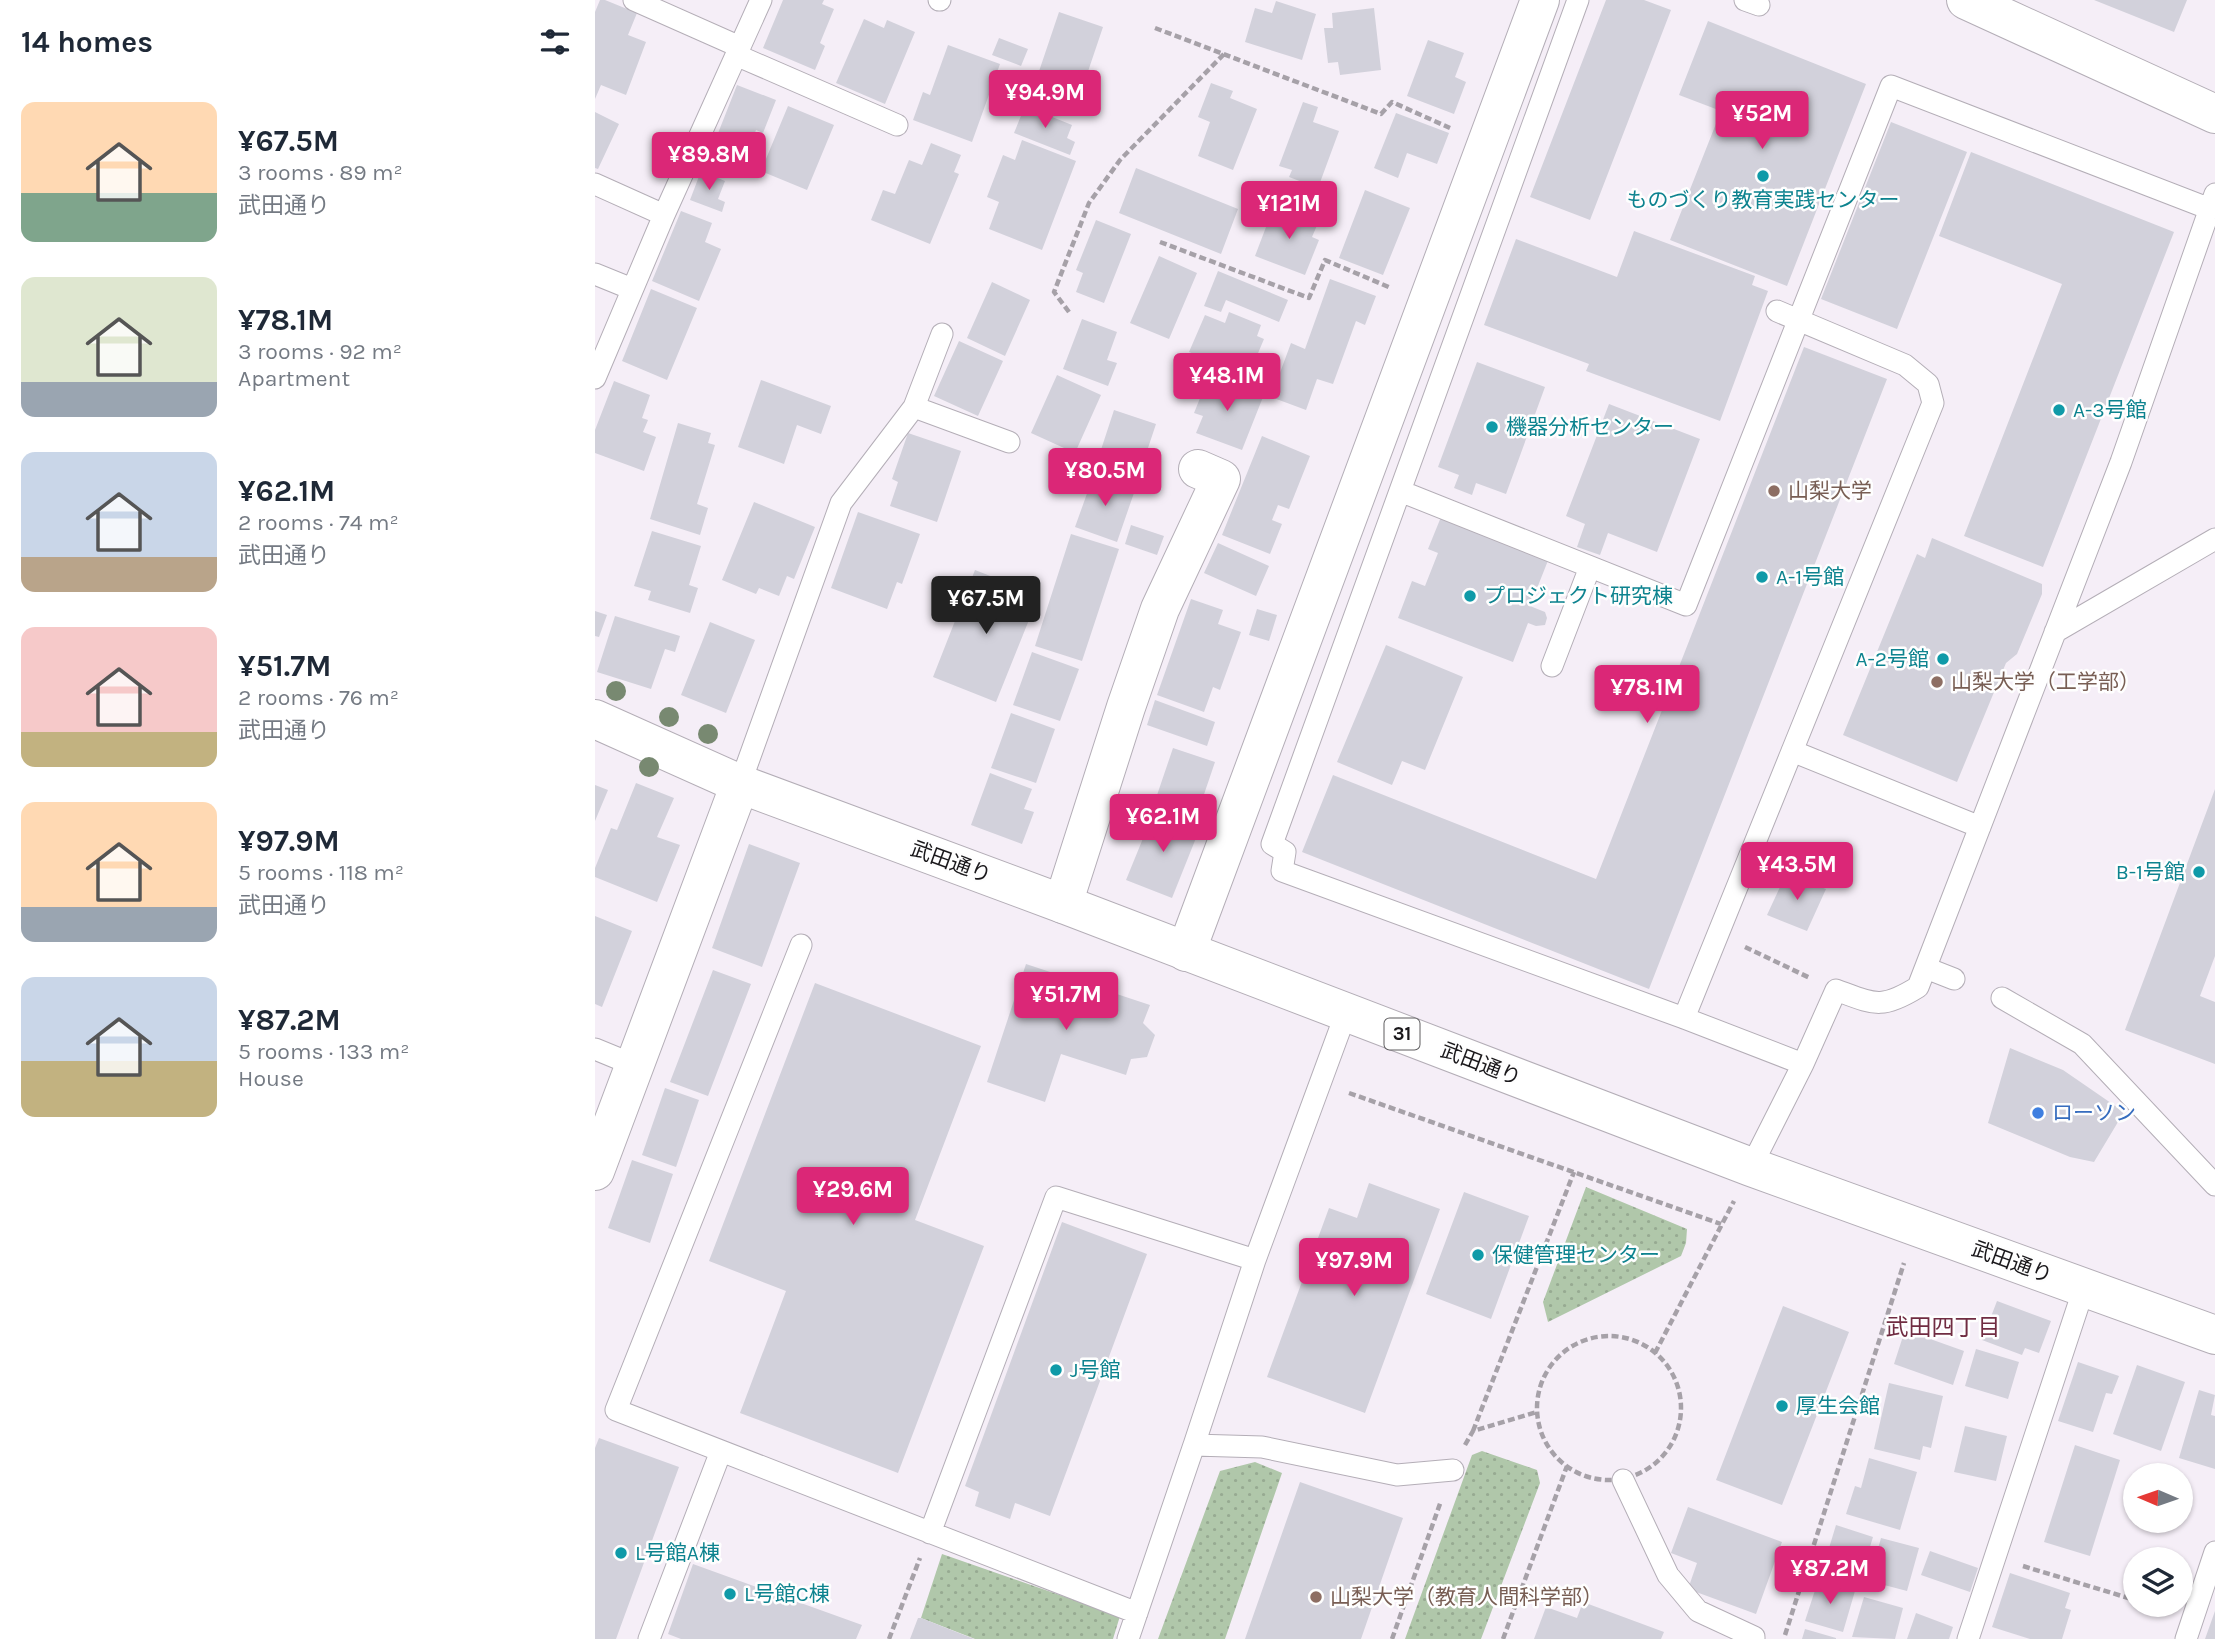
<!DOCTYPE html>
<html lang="en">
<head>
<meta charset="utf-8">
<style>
  :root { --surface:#fff; --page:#f2f2f3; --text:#1f2937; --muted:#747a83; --accent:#db2777 }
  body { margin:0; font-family:Karla,"Noto Sans JP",sans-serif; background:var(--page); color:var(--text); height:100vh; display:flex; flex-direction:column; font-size:26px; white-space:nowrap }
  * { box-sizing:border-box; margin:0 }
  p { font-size:23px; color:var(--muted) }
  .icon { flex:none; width:38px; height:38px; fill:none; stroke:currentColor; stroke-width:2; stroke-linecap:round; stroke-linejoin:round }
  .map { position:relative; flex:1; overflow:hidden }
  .sheet { display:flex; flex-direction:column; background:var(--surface); width:595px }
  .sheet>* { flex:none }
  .needle { width:46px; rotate:272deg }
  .controls { position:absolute; left:1528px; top:1463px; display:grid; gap:14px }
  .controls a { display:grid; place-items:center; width:70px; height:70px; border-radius:50%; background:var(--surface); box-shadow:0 2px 5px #0004; font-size:35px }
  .price { position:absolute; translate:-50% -60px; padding:0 16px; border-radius:7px; background:var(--accent); color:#fff; font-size:23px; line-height:46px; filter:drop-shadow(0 2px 4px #0008) }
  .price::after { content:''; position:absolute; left:50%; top:42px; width:21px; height:16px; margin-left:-10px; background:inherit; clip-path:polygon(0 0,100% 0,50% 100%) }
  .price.on { background:#222; color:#fff }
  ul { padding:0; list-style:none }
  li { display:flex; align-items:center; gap:21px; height:175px; padding:0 21px }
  li span { display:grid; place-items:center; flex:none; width:196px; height:140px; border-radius:14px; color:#555 }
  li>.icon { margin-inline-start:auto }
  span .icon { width:84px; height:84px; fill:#fffc; stroke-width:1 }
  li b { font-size:30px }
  h2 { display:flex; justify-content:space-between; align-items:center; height:84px; padding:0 21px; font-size:30px }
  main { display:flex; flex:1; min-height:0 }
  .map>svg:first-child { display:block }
</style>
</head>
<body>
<main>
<section class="sheet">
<h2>14 homes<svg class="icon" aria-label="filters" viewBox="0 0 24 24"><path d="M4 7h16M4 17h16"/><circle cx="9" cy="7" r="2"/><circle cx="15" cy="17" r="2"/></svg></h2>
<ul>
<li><span style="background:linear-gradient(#ffd9b3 65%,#7fa58c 0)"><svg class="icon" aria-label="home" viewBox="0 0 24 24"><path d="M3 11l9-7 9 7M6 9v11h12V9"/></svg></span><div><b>¥67.5M</b><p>3 rooms · 89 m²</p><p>武田通り</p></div></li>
<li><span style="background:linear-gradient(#dfe7d0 75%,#9aa5b1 0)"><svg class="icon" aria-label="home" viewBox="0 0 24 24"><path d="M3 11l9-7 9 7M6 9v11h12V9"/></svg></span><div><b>¥78.1M</b><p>3 rooms · 92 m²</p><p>Apartment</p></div></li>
<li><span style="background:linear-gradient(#c9d6e8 75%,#b9a48a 0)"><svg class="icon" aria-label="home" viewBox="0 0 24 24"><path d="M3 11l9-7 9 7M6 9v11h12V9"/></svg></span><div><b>¥62.1M</b><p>2 rooms · 74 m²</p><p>武田通り</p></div></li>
<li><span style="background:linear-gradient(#f6c9c9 75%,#c2b280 0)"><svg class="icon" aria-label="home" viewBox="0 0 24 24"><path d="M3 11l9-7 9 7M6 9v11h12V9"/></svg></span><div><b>¥51.7M</b><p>2 rooms · 76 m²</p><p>武田通り</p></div></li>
<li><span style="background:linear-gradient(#ffd9b3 75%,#9aa5b1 0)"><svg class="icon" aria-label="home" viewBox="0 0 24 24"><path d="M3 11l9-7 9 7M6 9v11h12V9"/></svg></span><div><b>¥97.9M</b><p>5 rooms · 118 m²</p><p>武田通り</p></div></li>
<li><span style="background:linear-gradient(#c9d6e8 60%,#c2b280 0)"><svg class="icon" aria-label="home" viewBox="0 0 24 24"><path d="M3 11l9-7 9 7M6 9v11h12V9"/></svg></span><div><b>¥87.2M</b><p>5 rooms · 133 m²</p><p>House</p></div></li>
</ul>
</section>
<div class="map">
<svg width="1620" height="1639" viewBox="0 0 1620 1639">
  <defs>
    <pattern id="grass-dots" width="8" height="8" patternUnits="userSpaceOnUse" patternTransform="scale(1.75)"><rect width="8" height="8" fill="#b0c7aa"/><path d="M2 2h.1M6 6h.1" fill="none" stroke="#97aa92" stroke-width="1.8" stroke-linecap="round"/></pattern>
  </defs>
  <rect width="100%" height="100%" fill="#f5eef7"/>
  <path fill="url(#grass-dots)" d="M991,1187L1092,1229L1091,1243L1086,1256L953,1322L948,1302Z
    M887,1451L942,1470L945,1483L886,1639H810L877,1455Z
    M660,1462L687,1473L630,1639H563L625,1471Z
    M347,1554L525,1616L518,1639H380L326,1618Z"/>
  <path fill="#d2d1db" d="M5,0H10L42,13L33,35L51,42L31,95L6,85L0,99V12Z
    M188,0H229L227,4L239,9L225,43L230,46L220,70L168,48Z
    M1011,0H1049L1076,10L995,220L935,197Z
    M1499,0H1592L1579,32Z
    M681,1L721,14L707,60L650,42L660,8L677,13Z
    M779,8L786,70L745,75L743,62L733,63L729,28H738L737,13Z
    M464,12L508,27L480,110L436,95Z
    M269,19L289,28L292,20L320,32L290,104L241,83Z
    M1113,21L1271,84L1192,286L1075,240L1126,111L1084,95Z
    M404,38L433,49L426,66L397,55Z
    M833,40L869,53L860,77L871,82L859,114L812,96Z
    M353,45L405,64L377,142L318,120L328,92L335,95Z
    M616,83L638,91L635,98L662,109L638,170L603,156L615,122L603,117Z
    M142,85L181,100L168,133L161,130L149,163L116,151Z
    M708,102L723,107L718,122L744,131L723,188L694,177L697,170L684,166Z
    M193,106L239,125L212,190L166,171Z
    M430,106L477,125L472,138L480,142L475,155L419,133Z
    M0,112L24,124L3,169L0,168Z
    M801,113L854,133L842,164L812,153L803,178L779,168Z
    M1296,122L1372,152L1302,329L1226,299Z
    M427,140L481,161L447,250L394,229L404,202L392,197L408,155L420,160Z
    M336,143L366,155L359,172L364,174L335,244L276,220L288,190L300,194L314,160L327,165Z
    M1376,152L1579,232L1448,567L1369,536L1467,284L1344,236Z
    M541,168L643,209L626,254L524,213Z
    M106,171L130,181L123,199L130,202L127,212L95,200Z
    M770,190L815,208L788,275L744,258Z
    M679,206L723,223L717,237L724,240L710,275L660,256Z
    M86,211L117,223L110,242L126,249L104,301L57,281Z
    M501,220L536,234L509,303L481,292L488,273L481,270Z
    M1039,231L1160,276L1157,285L1173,291L1125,421L991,371L994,364L889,325L921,239L1022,277Z
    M564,256L602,273L574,339L535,323Z
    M623,271L693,300L684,322L631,300L626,312L609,306Z
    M735,279L781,296L770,325L761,321L738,384L722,379L711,410L676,397L696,343L710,349Z
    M397,282L435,300L410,356L372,338Z
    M56,289L102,308L72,380L27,361Z
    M634,312L666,325L662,336L669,339L653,377L594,352L610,315L630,323Z
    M487,319L522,332L512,360L522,363L513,386L468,369Z
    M364,341L408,361L383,416L339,396Z
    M1209,347L1292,379L1054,989L707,852L738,775L1001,879Z
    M882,362L950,387L911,494L881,483L877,495L859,488L864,475L843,467Z
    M462,375L506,395L480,453L436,433Z
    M614,376L668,397L647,450L601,433L608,416L599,413Z
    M166,380L236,406L226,434L202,425L189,464L143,447Z
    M19,381L55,395L47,418L53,420L48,432L61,437L49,471L0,453V430Z
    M1014,404L1105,439L1062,552L1013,533L1005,555L982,547L990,524L971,516Z
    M519,410L561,424L550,457L558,460L550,481L501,465Z
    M83,423L116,433L113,443L120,445L102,504L113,508L105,535L55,519Z
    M313,433L366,451L342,522L295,506L303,482L297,479Z
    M667,436L715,456L694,509L683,505L677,520L687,524L675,554L627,535Z
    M499,474L540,490L522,542L480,527Z
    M159,502L220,527L199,579L192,576L184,596L164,588L161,594L127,580Z
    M263,512L325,534L307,584L302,582L292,609L236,588Z
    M846,517L954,558L935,606L950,612L952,618L950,625L941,626L933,623L918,662L803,618L817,581L830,586L843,553L833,549Z
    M536,525L569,536L562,555L530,544Z
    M57,531L106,546L94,585L103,588L95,613L53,600L56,591L39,586Z
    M476,534L524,549L487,661L440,646Z
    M1337,538L1447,584V594L1422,654L1411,663L1362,782L1248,735L1322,554L1330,558Z
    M623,543L674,566L661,596L609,573Z
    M380,570L444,595L401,702L338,677Z
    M596,599L628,610L623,624L646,632L625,690L618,687L609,712L562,695Z
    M662,609L682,615L674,641L654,635Z
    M0,611L12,615L4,637L0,636Z
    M20,616L85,636L80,652L70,649L56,689L2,672Z
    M115,622L160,640L131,713L86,695Z
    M791,645L868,677L830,770L807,761L797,785L742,762Z
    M437,652L484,669L465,721L418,705Z
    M560,700L620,722L612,746L552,725Z
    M416,713L460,729L441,783L396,768Z
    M578,748L620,762L602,815L560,801Z
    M395,773L437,789L429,809L439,812L427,844L376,825Z
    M41,783L79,798L62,837L85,845L62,902L0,877V868L16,828L22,830Z
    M0,785L13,790L0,821Z
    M1620,789V956L1605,996L1620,1002V1064L1530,1030Z
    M560,809L605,828L577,898L531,880Z
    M154,844L205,863L167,967L117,948Z
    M1191,874L1231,889L1212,931L1172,915Z
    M0,916L37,931L7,1007L0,1004Z
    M431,964L555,1005L548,1023L560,1035L552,1057L536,1059L531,1075L466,1054L450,1102L392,1082Z
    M118,970L156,984L113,1096L75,1082Z
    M220,983L386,1046L320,1220L389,1246L303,1473L145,1413L191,1291L114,1261Z
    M1415,1048L1468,1070L1529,1112L1499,1162L1475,1157L1393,1123Z
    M70,1088L104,1100L81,1167L47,1155Z
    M37,1160L78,1174L55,1243L13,1228Z
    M774,1183L845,1209L770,1413L672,1377L734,1208L762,1218Z
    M869,1192L934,1216L896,1319L831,1294Z
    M467,1222L552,1254L455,1516L420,1503L415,1519L380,1506L384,1492L370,1486Z
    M1402,1301L1456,1321L1444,1353L1430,1348L1427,1355L1387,1340Z
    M1188,1306L1254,1332L1187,1505L1121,1480Z
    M1310,1330L1369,1351L1358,1385L1299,1364Z
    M1381,1349L1424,1362L1413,1399L1370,1386Z
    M1483,1362L1524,1376L1517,1394L1511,1393L1498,1432L1463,1421Z
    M1542,1365L1590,1382L1566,1451L1518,1434Z
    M1294,1383L1348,1396L1336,1448L1328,1446L1325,1460L1279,1449Z
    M1604,1390L1620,1395L1616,1415L1620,1416V1469L1584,1458Z
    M1370,1426L1412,1436L1401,1481L1359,1472Z
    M4,1438L84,1467L21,1639H0V1448Z
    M1480,1445L1525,1460L1495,1556L1449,1542Z
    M1274,1458L1322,1472L1305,1530L1251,1514L1260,1486L1266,1488Z
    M705,1482L808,1518L766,1639H650Z
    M1093,1507L1187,1542L1161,1614L1093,1589L1102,1563L1076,1553Z
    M1241,1525L1278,1537L1265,1579L1228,1568Z
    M1286,1538L1324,1548L1312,1591L1274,1581Z
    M1335,1551L1383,1568L1375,1592L1326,1575Z
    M98,1564L267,1625L261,1639H86L73,1634Z
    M1415,1573L1475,1593L1470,1608L1476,1610L1467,1639H1435L1397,1627Z
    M1223,1581L1260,1591L1248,1632L1210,1621Z
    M1269,1597L1308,1608L1300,1639L1257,1637Z
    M988,1602L1069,1632L1066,1639H939L951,1607L982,1618Z
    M1620,1611V1639H1610Z
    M1321,1613L1358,1627L1354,1639H1312Z
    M323,1618H326L379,1639H315Z
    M1210,1629L1241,1638V1639H1207Z"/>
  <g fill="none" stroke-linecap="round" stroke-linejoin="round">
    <defs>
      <path id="lane" d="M39,0L145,47
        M344,0H345
        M983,0L677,844L690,852L687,871L1089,1018L1208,1064
        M1150,0L1164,5
        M141,55L302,125
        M0,184L69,215
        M0,274L37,289
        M0,378L69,215L166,0
        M319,407L414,442
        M805,491L1091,605L1296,86L1615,209
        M1460,632L1620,539
        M957,666L995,567
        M1197,751L1385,827
        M145,784L246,503L319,407L347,334
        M206,945L21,1410L542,1613
        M1331,968L1359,979
        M1407,998L1487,1044L1620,1185
        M1089,1018L1338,403L1333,384L1310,365L1182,311
        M0,1049L39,1065
        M1156,1167L1208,1064L1241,990C1279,1004 1286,1010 1323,987L1526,462L1620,194
        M599,1445L660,1260L751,1013
        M1028,1480L1073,1575L1103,1611L1159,1637V1639
        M335,1533L461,1197L660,1260
        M54,1639L126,1451
        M533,1639L599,1445L667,1447L802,1475L858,1470
        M1373,1639L1489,1288
        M1591,1639L1620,1552"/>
      <path id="street" d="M1371,0L1620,114
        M468,904L531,707L565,609L626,479L603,469
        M591,952L945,0
        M0,1171L145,784"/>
      <path id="primary" d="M0,719L145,784L468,904L1156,1167L1620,1335"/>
    </defs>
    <use href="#lane" stroke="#b4aeb7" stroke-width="23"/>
    <use href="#street" stroke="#b4aeb7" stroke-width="40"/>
    <use href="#primary" stroke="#b4aeb7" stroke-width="40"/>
    <path stroke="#a6a1a8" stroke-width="4.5" stroke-dasharray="7 3.5" stroke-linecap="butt" d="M560,28L786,114L797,102L855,128
      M565,242L714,298L730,260L796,288
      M474,312L459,292L494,203L525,160L629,54
      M1150,947L1215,978
      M754,1093L1126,1224
      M942 1408a72 72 0 1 1 144 0a72 72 0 1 1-144 0Z
      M1060,1353L1139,1201
      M878,1431L979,1172
      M870,1445L878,1431L942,1412
      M1428,1566L1540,1600
      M1556,1605L1569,1609
      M1190,1635L1309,1263
      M294,1639L325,1558
      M797,1639L846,1501
      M908,1639L972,1466"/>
    <use href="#lane" stroke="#fff" stroke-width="21"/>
    <use href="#street" stroke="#fff" stroke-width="38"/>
    <use href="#primary" stroke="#fff" stroke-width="38"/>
  </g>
  <g fill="#788971">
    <circle cx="21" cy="691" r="10"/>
    <circle cx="74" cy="717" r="10"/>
    <circle cx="113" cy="734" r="10"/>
    <circle cx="54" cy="767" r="10"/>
  </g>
  <g fill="#0f9aa8" stroke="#fefefe" stroke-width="2.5">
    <circle cx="1168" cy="176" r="7"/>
    <circle cx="1464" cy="410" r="7"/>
    <circle cx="897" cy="427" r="7"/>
    <circle cx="1167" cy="577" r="7"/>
    <circle cx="875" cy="596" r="7"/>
    <circle cx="1348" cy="659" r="7"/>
    <circle cx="1604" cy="872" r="7"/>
    <circle cx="883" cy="1255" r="7"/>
    <circle cx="461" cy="1370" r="7"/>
    <circle cx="1187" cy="1406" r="7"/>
    <circle cx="26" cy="1553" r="7"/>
    <circle cx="135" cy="1594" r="7"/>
  </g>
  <g fill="#8d6e63" stroke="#fefefe" stroke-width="2.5">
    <circle cx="1179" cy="491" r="7"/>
    <circle cx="1342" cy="682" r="7"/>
    <circle cx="721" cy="1597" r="7"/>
  </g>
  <circle fill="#3f7fe0" stroke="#fefefe" stroke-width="2.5" cx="1443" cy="1113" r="7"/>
  <g text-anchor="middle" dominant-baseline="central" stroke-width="5" stroke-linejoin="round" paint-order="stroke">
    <rect fill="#fefefe" stroke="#5e5d5f" stroke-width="2" x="789.5" y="1018.5" width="35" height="31" rx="5"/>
    <g font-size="19" font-weight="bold" fill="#1a181b">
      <text x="807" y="1034">31</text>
    </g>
    <g font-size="21" fill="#0d838f" stroke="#fefefe" text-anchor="start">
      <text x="1168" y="200" text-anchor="middle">ものづくり教育実践センター</text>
      <text x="1478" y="410">A-3号館</text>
      <text x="911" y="427">機器分析センター</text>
      <text x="1181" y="577">A-1号館</text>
      <text x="889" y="596">プロジェクト研究棟</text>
      <text x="1334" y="659" text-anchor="end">A-2号館</text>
      <text x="1590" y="872" text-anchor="end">B-1号館</text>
      <text x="897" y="1255">保健管理センター</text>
      <text x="475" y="1370">J号館</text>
      <text x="1201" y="1406">厚生会館</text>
      <text x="40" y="1553">L号館A棟</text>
      <text x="149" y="1594">L号館C棟</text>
    </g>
    <g font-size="21" fill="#785e54" stroke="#fefefe" text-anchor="start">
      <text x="1193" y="491">山梨大学</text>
      <text x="1356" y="682">山梨大学（工学部）</text>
      <text x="735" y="1597">山梨大学（教育人間科学部）</text>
    </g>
    <g font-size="21" fill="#1a181b" stroke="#fefefe">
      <text transform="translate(356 862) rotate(20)">武田通り</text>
      <text transform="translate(886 1064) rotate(21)">武田通り</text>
      <text transform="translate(1417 1262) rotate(20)">武田通り</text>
    </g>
    <g font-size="21" fill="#366cbe" stroke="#fefefe" text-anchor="start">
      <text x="1457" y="1113">ローソン</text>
    </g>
    <g font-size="23" fill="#702c42" stroke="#fefefe">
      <text x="1348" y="1327">武田四丁目</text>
    </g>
  </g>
</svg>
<div class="controls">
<a><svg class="needle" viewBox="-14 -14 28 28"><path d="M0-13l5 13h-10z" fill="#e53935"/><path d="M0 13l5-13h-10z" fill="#747a83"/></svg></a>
<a><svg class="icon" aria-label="layers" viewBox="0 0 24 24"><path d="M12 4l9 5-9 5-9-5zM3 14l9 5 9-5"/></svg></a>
</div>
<b class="price" style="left:450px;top:130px">¥94.9M</b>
<b class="price" style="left:1167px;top:151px">¥52M</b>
<b class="price" style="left:114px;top:192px">¥89.8M</b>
<b class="price" style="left:694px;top:241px">¥121M</b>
<b class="price" style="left:632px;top:413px">¥48.1M</b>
<b class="price" style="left:510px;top:508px">¥80.5M</b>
<b class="price on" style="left:391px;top:636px">¥67.5M</b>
<b class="price" style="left:1052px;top:725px">¥78.1M</b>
<b class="price" style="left:568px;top:854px">¥62.1M</b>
<b class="price" style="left:1202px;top:902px">¥43.5M</b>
<b class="price" style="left:471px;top:1032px">¥51.7M</b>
<b class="price" style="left:258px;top:1227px">¥29.6M</b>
<b class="price" style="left:759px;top:1298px">¥97.9M</b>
<b class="price" style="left:1235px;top:1606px">¥87.2M</b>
</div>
</main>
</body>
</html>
